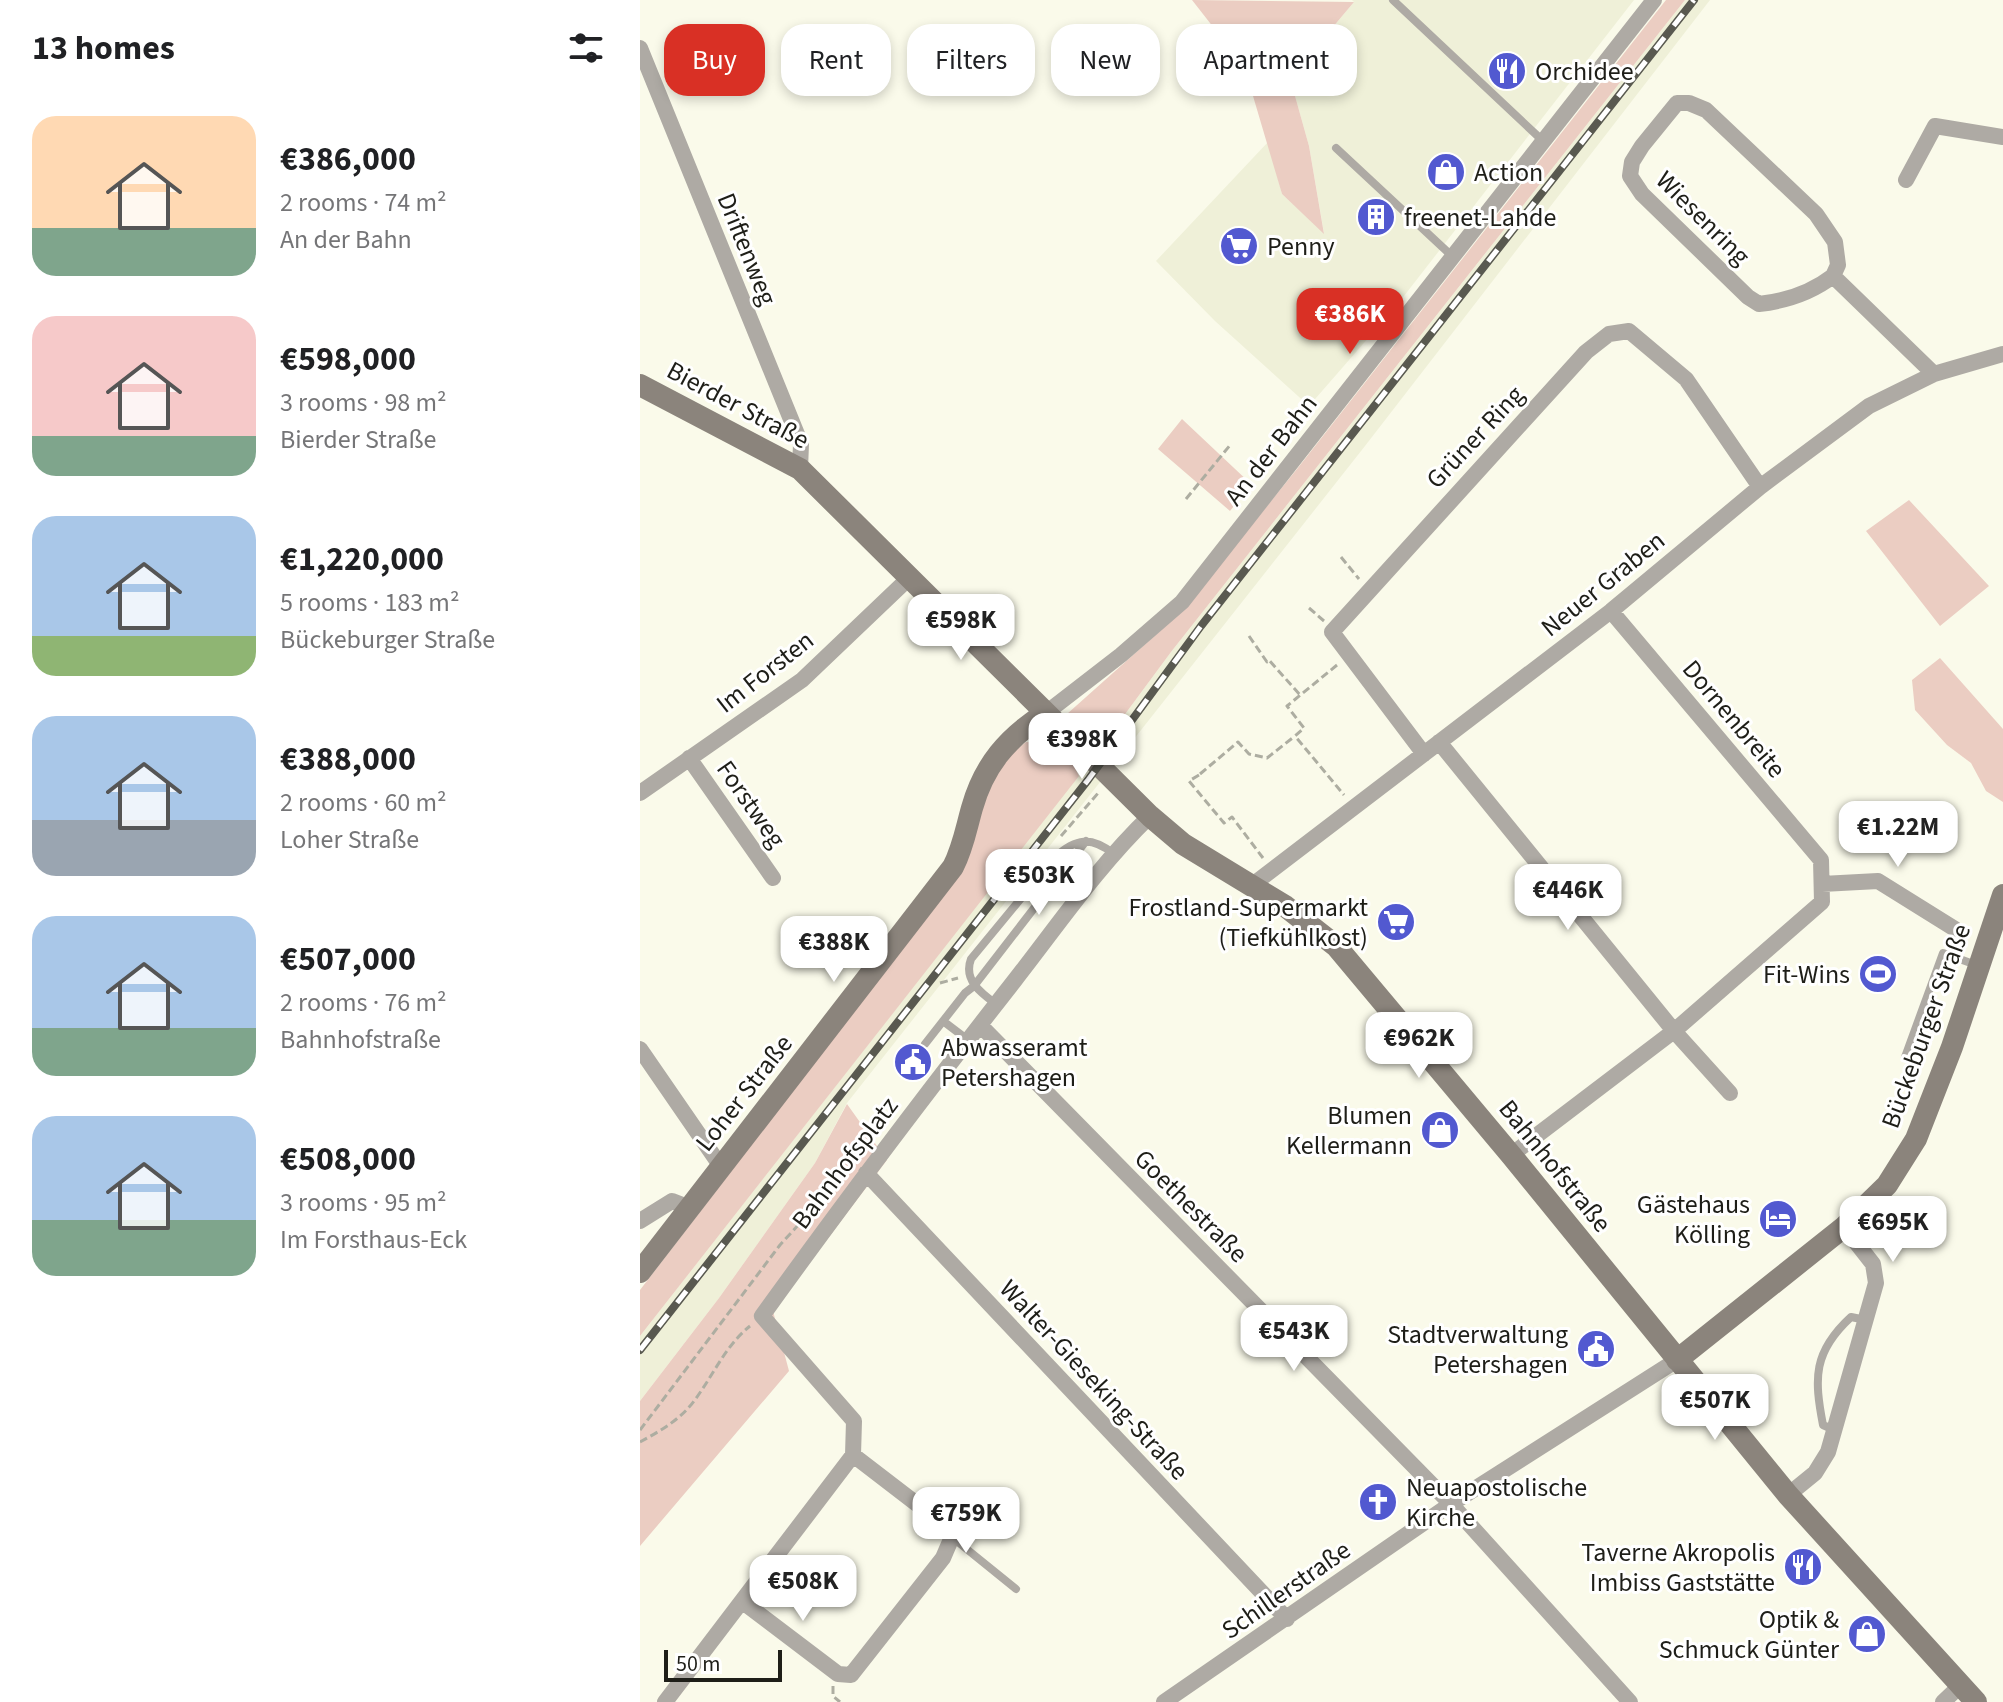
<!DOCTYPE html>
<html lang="en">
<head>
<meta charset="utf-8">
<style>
  :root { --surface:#fff; --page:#f6f6f6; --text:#202124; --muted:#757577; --accent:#d93025 }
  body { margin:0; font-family:"Source Sans 3",sans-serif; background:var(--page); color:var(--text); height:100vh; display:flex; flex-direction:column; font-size:30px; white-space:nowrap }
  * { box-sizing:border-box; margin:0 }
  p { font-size:26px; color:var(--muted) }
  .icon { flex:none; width:44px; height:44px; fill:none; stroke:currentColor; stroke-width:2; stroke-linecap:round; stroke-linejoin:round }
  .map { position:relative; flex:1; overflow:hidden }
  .details { display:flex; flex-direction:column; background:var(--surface); width:640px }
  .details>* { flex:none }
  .banner { position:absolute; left:24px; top:24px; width:760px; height:72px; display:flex; gap:16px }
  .scale { position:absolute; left:24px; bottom:20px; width:118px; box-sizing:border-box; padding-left:8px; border:4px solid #1e1e18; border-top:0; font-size:22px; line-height:28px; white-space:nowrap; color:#1e1e18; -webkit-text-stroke:6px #fff; paint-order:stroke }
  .price { position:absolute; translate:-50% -68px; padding:0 18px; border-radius:16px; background:#fff; color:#222; font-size:26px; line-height:52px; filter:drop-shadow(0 2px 4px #0008) }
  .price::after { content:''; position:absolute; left:50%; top:48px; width:24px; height:18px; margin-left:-12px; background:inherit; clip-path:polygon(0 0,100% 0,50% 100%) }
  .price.selected { background:var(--accent); color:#fff }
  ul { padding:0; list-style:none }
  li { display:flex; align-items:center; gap:24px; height:200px; padding:0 32px }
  li span { display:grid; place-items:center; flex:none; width:224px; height:160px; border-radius:24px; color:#555 }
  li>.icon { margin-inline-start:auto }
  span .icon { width:96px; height:96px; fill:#fffc; stroke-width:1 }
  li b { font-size:34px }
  h2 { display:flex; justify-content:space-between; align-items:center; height:96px; padding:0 32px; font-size:34px }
  .chip { padding:0 28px; border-radius:24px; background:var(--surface); box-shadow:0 4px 12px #0003; font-size:28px; line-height:72px }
  .chip.selected { background:var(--accent); color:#fff }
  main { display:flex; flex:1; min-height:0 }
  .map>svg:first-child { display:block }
</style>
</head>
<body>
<main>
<section class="details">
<h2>13 homes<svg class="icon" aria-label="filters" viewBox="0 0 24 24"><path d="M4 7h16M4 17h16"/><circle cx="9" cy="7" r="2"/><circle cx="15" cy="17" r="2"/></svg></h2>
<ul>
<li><span style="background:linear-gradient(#ffd9b3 70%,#7fa58c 0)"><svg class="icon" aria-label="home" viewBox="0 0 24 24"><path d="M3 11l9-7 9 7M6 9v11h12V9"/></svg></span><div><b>€386,000</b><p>2 rooms · 74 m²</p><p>An der Bahn</p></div></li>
<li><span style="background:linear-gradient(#f6c9c9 75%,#7fa58c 0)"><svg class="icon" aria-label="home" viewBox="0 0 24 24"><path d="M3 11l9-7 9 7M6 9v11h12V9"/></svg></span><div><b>€598,000</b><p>3 rooms · 98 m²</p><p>Bierder Straße</p></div></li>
<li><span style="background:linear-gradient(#a9c7e8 75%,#8fb573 0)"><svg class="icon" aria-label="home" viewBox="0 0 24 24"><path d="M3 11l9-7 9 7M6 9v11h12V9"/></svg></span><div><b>€1,220,000</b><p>5 rooms · 183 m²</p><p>Bückeburger Straße</p></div></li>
<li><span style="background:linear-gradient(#a9c7e8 65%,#9aa5b1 0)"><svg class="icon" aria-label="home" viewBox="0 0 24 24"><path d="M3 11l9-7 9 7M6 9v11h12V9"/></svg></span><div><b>€388,000</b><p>2 rooms · 60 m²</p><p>Loher Straße</p></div></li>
<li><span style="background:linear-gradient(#a9c7e8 70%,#7fa58c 0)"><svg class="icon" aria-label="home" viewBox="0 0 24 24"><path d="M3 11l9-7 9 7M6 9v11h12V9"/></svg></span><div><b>€507,000</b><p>2 rooms · 76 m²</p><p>Bahnhofstraße</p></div></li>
<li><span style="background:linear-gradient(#a9c7e8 65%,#7fa58c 0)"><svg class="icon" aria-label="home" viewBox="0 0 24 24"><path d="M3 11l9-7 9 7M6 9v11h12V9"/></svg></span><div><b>€508,000</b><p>3 rooms · 95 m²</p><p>Im Forsthaus-Eck</p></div></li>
</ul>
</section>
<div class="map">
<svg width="1363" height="1702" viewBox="0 0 1363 1702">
  <rect width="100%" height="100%" fill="#fafaea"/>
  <path fill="#eff0d8" d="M712,0H994L757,305L669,406L575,321L516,261L628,142L642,194L684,233L669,146L650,78L714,2Z
    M1045,0H1070L725,446L207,1103L175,1163L79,1298L0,1401V1336L460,748L531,652Z"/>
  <path fill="#ebcdc2" d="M552,0L714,2L650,78L669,146L684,234L642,194L613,96L588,46Z
    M1026,0H1045L531,652L460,748L427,714L539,614L657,469Z
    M542,419L611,484L590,511L518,449Z
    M1269,500L1349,586L1300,626L1226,531Z
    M1300,658L1363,729V802L1346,791L1331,763L1307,745L1275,710L1272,680Z
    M386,742L408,743L430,758L439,776L0,1336V1290L322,870C336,817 339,776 386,742Z
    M207,1104L247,1160L133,1311L149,1371L0,1546V1401L79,1298L175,1163Z"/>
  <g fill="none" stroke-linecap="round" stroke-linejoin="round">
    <path stroke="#adada1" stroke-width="3" stroke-dasharray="8 4" stroke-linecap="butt" d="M546,499L591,444
      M701,557L719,579
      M669,608L684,621
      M609,636L627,662L629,660L660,695
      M697,665L647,706L664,728L655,736L704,795
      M560,774L598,742L609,754L627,758L655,736
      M559,775L549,781L584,823L592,817L623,858
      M421,836L459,792
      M300,983L318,978
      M0,1430L140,1245L171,1211L181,1207
      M0,1442C20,1431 40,1420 54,1401C73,1376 85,1346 110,1326
      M193,1686V1696L200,1702"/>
    <path stroke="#aeaaa4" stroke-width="8" d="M753,0L903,141
      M696,148L813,257
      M356,1004C341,993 323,980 331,959L415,857C436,838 451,836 474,854
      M303,1021L328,1040
      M285,1044L325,993L334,986L446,841
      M1265,1057L1303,953L1339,966
      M1194,1430L1183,1425C1174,1378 1173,1352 1211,1317L1226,1320
      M313,1538L376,1589"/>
    <path stroke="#aeaaa4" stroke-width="16" d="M0,48L161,444L160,469
      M1266,180L1295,126L1363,137
      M1193,276C1171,293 1146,301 1119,304L1108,297L1002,194L990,176L992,162L1002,146L1037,103H1049L1066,110L1176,214L1195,242L1198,265L1193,276L1294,374
      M406,713L481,655L542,602L1014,0
      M799,742L1034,1031L1090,1093
      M784,754L692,632L946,352L969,334L989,331L1046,379L1120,487
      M49,758L133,878
      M0,793L162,680L269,578
      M1182,884L1238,881L1315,929
      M611,886L971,611L1120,487L1229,406L1294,374L1363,354
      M340,1025L811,1504L990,1702
      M0,1049L82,1168
      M871,1155L1034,1031L1182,902L1181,860L971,611
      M226,1173L647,1619
      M0,1221L32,1201L50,1208
      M1148,1495L1175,1473L1188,1452L1236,1283L1233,1264L1204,1227
      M103,1602L198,1674L211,1675L303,1558L312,1537L299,1521L213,1455
      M25,1702L213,1455L214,1421L122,1316C204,1202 288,1091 375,980C418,925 459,865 510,816
      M524,1702L811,1504L1037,1360
      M1303,1702L1321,1685"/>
    <path stroke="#8b847c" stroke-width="22" d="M0,385L160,469L510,816L543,844L645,906L696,946L871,1155L1148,1495L1336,1702
      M0,1272L313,867C323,848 326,829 332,808C344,765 368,737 406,713
      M1037,1360L1204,1227L1247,1185L1276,1139L1312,1047L1363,895"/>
    <defs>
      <path id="rail" d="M0,1350L448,780L561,626L1054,0"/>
    </defs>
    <use href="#rail" stroke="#595950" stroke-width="8"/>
    <use href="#rail" stroke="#fff" stroke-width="5" stroke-dasharray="15" stroke-linecap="butt"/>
  </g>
  <defs>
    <symbol id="restaurant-disc" viewBox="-11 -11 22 22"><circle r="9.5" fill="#5259d0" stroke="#fff"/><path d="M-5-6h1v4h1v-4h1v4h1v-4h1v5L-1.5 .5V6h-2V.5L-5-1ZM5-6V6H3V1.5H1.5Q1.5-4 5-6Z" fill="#fff"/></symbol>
    <symbol id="shop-disc" viewBox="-11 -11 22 22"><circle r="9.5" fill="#5259d0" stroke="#fff"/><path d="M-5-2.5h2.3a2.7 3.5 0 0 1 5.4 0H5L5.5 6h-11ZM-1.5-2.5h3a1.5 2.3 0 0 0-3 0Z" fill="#fff"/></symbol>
    <symbol id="building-disc" viewBox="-11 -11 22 22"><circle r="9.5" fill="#5259d0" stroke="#fff"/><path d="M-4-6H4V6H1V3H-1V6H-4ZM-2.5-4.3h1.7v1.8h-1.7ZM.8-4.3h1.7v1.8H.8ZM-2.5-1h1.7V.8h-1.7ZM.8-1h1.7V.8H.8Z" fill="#fff"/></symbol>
    <symbol id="supermarket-disc" viewBox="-11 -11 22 22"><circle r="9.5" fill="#5259d0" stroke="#fff"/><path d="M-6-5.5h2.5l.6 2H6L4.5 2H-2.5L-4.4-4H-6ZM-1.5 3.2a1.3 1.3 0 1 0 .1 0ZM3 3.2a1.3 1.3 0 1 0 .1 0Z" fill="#fff"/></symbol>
    <symbol id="stadium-disc" viewBox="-11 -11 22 22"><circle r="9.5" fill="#5259d0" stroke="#fff"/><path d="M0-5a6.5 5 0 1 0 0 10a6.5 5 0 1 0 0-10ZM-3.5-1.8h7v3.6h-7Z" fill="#fff"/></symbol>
    <symbol id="civic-disc" viewBox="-11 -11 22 22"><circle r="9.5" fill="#5259d0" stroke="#fff"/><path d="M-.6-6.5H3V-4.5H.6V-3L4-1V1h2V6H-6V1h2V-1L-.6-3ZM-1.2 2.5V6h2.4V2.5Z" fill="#fff"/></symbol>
    <symbol id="hotel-disc" viewBox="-11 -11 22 22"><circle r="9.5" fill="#5259d0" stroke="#fff"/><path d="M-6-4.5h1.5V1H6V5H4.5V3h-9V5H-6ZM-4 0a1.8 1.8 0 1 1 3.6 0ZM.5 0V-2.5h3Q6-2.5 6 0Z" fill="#fff"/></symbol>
    <symbol id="church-disc" viewBox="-11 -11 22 22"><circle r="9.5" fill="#5259d0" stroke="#fff"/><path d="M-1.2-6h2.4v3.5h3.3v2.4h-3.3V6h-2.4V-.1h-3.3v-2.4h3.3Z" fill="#fff"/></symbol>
  </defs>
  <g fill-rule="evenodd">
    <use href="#restaurant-disc" x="845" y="49" width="44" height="44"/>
    <use href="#shop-disc" x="784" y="150" width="44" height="44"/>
    <use href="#building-disc" x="714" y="195" width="44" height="44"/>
    <use href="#supermarket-disc" x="577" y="224" width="44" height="44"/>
    <use href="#supermarket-disc" x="734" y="900" width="44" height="44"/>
    <use href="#stadium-disc" x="1216" y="952" width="44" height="44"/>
    <use href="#civic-disc" x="251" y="1040" width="44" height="44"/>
    <use href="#shop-disc" x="778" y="1108" width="44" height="44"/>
    <use href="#hotel-disc" x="1116" y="1197" width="44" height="44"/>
    <use href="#civic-disc" x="934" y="1327" width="44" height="44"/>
    <use href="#church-disc" x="716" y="1480" width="44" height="44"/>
    <use href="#restaurant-disc" x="1141" y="1545" width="44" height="44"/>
    <use href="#shop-disc" x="1205" y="1612" width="44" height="44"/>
  </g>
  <g text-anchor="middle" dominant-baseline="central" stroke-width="6" stroke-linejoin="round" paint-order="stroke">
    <g font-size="26" fill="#1e1e18" stroke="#fff" text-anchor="end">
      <text x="895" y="71" text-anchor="start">Orchidee</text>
      <text x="834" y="172" text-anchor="start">Action</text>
      <text x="764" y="217" text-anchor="start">freenet-Lahde</text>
      <text x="627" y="246" text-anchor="start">Penny</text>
      <text x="728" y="907">Frostland-Supermarkt<tspan x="728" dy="30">(Tiefkühlkost)</tspan></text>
      <text x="1210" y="974">Fit-Wins</text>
      <text x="301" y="1047" text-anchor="start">Abwasseramt<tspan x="301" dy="30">Petershagen</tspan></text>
      <text x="772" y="1115">Blumen<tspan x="772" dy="30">Kellermann</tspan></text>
      <text x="1110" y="1204">Gästehaus<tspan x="1110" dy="30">Kölling</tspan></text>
      <text x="928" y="1334">Stadtverwaltung<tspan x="928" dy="30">Petershagen</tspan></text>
      <text x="766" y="1487" text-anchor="start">Neuapostolische<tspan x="766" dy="30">Kirche</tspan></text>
      <text x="1135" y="1552">Taverne Akropolis<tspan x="1135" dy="30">Imbiss Gaststätte</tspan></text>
      <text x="1199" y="1619">Optik &amp;<tspan x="1199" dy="30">Schmuck Günter</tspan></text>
    </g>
    <g font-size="26" fill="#1e1e18" stroke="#fff">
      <text transform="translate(1063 218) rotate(45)">Wiesenring</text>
      <text transform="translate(107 249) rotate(68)">Driftenweg</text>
      <text transform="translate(98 405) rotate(28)">Bierder Straße</text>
      <text transform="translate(835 437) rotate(-47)">Grüner Ring</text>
      <text transform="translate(631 450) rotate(-52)">An der Bahn</text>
      <text transform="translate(963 584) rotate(-39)">Neuer Graben</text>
      <text transform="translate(125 672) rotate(-38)">Im Forsten</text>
      <text transform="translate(1094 719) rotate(50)">Dornenbreite</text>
      <text transform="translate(111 804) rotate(55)">Forstweg</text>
      <text transform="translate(1286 1026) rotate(-70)">Bückeburger Straße</text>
      <text transform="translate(104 1093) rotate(-52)">Loher Straße</text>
      <text transform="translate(205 1163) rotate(-53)">Bahnhofsplatz</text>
      <text transform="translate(915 1166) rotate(51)">Bahnhofstraße</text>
      <text transform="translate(551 1206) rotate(45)">Goethestraße</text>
      <text transform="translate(454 1380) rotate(47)">Walter-Gieseking-Straße</text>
      <text transform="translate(646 1590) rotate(-35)">Schillerstraße</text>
    </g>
  </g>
</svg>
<div class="scale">50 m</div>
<b class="price selected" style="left:710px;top:356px">€386K</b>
<b class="price" style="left:321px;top:662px">€598K</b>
<b class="price" style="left:442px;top:781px">€398K</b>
<b class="price" style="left:1258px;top:869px">€1.22M</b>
<b class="price" style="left:399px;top:917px">€503K</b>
<b class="price" style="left:928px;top:932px">€446K</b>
<b class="price" style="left:194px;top:984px">€388K</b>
<b class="price" style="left:779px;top:1080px">€962K</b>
<b class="price" style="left:1253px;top:1264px">€695K</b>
<b class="price" style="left:654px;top:1373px">€543K</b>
<b class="price" style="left:1075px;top:1442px">€507K</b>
<b class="price" style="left:326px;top:1555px">€759K</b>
<b class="price" style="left:163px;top:1623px">€508K</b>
<div class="banner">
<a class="chip selected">Buy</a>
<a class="chip">Rent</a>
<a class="chip">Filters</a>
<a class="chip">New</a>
<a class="chip">Apartment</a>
</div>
</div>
</main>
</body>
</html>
